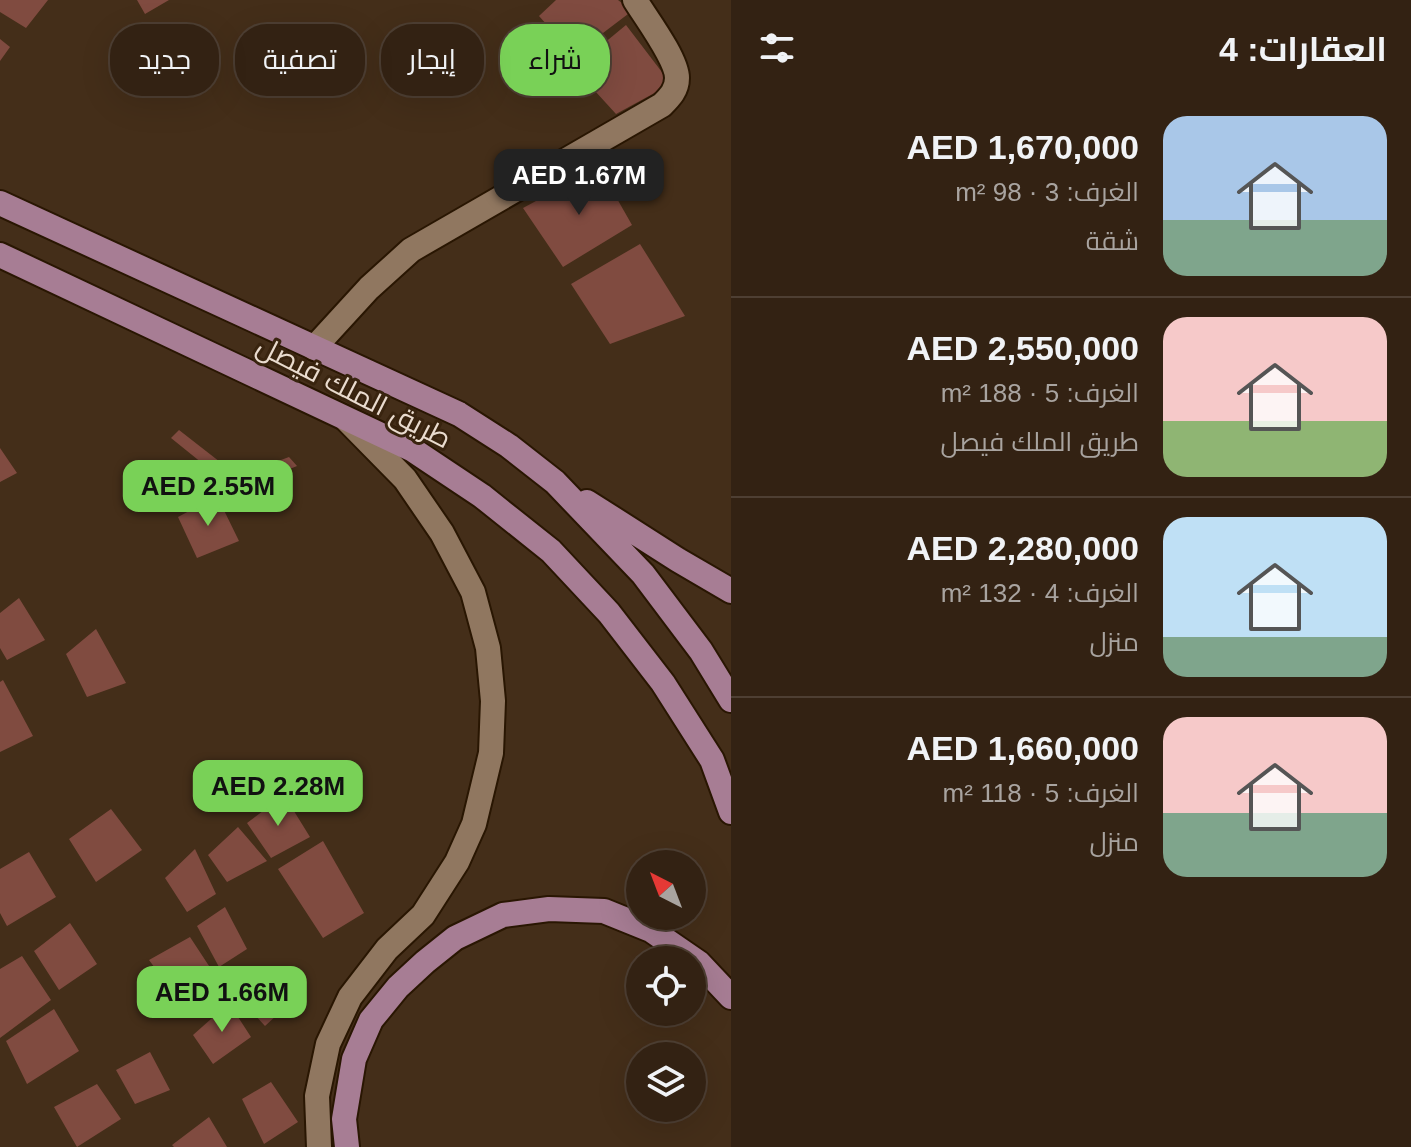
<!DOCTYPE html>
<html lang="ar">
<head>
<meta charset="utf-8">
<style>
  :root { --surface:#332213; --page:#3e2f21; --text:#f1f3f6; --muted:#a9a4a0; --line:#4e3f33; --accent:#79d157 }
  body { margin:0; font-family:Arial,Cairo,sans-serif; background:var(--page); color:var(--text); direction:rtl; height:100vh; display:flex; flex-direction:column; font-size:30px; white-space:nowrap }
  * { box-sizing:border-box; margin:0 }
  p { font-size:26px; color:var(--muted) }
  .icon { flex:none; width:44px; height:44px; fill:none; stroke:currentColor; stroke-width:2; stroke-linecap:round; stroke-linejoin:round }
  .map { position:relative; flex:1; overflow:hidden; direction:ltr }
  .sheet { display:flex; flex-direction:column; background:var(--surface); width:680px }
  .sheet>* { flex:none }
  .top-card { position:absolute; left:24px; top:24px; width:586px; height:72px; direction:rtl; display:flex; gap:16px }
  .needle { width:52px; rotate:318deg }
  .tools { position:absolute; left:626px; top:850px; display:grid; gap:16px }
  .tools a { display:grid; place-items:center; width:80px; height:80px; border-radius:50%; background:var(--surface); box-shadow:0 8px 32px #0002,0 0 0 2px var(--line); font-size:40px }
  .price { position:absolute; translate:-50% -68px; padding:0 18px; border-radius:16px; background:var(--accent); color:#111; font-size:26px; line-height:52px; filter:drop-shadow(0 2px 4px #0008) }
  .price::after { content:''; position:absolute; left:50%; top:48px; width:24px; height:18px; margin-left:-12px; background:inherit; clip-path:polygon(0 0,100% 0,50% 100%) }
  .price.current { background:#222; color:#fff }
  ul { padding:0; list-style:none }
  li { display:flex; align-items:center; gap:24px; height:200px; padding:0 24px }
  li+li { border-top:2px solid var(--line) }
  li span { display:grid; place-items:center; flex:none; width:224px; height:160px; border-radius:24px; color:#555 }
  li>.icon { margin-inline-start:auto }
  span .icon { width:96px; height:96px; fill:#fffc; stroke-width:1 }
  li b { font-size:34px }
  h2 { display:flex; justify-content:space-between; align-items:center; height:96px; padding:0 24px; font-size:34px }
  .pill { padding:0 28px; border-radius:32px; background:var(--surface); box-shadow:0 8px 32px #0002,0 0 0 2px var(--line); font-size:28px; line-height:72px }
  .pill.current { background:var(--accent); color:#111 }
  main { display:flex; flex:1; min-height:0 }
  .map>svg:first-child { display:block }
</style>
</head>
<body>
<main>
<section class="sheet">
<h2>العقارات: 4<svg class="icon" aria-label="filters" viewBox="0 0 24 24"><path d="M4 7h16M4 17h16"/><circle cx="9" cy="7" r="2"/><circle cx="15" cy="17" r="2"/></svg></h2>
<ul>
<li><span style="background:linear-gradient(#a9c7e8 65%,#7fa58c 0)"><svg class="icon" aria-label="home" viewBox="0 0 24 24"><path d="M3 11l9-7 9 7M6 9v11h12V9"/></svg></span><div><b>AED 1,670,000</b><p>الغرف: 3 · 98 m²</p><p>شقة</p></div></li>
<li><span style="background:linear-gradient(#f6c9c9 65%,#8fb573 0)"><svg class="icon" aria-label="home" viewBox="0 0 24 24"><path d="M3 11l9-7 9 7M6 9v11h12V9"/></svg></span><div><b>AED 2,550,000</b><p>الغرف: 5 · 188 m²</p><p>طريق الملك فيصل</p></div></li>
<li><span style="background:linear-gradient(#bfe0f5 75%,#7fa58c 0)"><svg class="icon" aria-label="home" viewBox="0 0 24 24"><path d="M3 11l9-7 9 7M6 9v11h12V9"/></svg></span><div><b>AED 2,280,000</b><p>الغرف: 4 · 132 m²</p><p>منزل</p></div></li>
<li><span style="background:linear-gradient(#f6c9c9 60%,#7fa58c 0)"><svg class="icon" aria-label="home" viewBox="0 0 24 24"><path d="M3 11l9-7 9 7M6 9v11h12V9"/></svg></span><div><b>AED 1,660,000</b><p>الغرف: 5 · 118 m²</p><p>منزل</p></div></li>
</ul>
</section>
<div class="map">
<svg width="731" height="1147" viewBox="0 0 731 1147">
  <rect width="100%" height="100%" fill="#442e19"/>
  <path fill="#804b40" d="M0,0H48L26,28L0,12Z
    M137,0H169L145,14Z
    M556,0H618L632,11L574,55L539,16Z
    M626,25L671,84L616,114L574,68Z
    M0,39L10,47L0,61Z
    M599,167L632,225L563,267L523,208Z
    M640,244L685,316L610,344L571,284Z
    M179,430L238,476L289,457L297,466L240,490L229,479L223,480L171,438Z
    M0,448L17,473L0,482Z
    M217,496L239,541L197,558L178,517Z
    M19,598L45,640L7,660L0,648V613Z
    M96,629L126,683L87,697L66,654Z
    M3,680L33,736L0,752V682Z
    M284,795L310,837L271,858L247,823Z
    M111,809L142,850L96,882L69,839Z
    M238,827L267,861L227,882L208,855Z
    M323,841L364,913L323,938L278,869Z
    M195,849L216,894L187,912L165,878Z
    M29,852L56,897L7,926L0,913V869Z
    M225,907L247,949L219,967L197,926Z
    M70,923L97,964L59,990L34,951Z
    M190,937L213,972L175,995L149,960Z
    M22,956L51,1000L0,1038V969Z
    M281,968L304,990L265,1026L244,1003Z
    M229,1003L251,1037L213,1064L193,1035Z
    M54,1009L79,1051L27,1084L6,1041Z
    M150,1052L170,1090L135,1104L116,1070Z
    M271,1082L298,1122L264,1144L242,1099Z
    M97,1084L121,1119L77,1147L54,1107Z
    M209,1117L227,1147H174L172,1145Z"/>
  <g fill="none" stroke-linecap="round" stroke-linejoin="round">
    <defs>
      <path id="minor" d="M314,348L369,288L411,250L662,105C670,97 677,90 677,78C677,59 646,18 635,0
        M319,1147L317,1096L328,1044L350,997L387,949L423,915L457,862L474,824L491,753L493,701L488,648L473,592L442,533L405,479L347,420"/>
      <path id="major" d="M0,203L459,414L509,446L555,482L643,574L701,651L731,700
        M0,255L413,450L482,496L551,551L609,613L663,683L712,760L731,812
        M587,502L678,560L731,591
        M347,1147L344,1119L354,1059L371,1020L398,987L425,962L455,938L503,915L549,909L604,911L651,930L699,963L731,997"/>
    </defs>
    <use href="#minor" stroke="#291602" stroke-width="28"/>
    <use href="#major" stroke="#291602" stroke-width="28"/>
    <use href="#minor" stroke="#907760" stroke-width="24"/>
    <use href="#major" stroke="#a77d94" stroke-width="24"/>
  </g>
  <g text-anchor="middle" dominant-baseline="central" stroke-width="6" stroke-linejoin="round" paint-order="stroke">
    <g font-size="28" fill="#eadccf" stroke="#39240f">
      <text transform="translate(354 392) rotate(27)">طريق الملك فيصل</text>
    </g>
  </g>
</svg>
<div class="tools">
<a><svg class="needle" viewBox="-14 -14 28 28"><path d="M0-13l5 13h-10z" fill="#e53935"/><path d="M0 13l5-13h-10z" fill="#a9a4a0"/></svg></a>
<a><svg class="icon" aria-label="locate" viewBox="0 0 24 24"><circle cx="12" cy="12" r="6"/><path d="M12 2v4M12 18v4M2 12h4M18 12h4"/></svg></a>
<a><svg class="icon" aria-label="layers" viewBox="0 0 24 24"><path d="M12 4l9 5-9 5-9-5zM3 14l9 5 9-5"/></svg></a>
</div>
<b class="price current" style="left:579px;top:217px">AED 1.67M</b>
<b class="price" style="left:208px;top:528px">AED 2.55M</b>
<b class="price" style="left:278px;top:828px">AED 2.28M</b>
<b class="price" style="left:222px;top:1034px">AED 1.66M</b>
<div class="top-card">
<a class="pill current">شراء</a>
<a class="pill">إيجار</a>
<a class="pill">تصفية</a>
<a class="pill">جديد</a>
</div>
</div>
</main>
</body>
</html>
